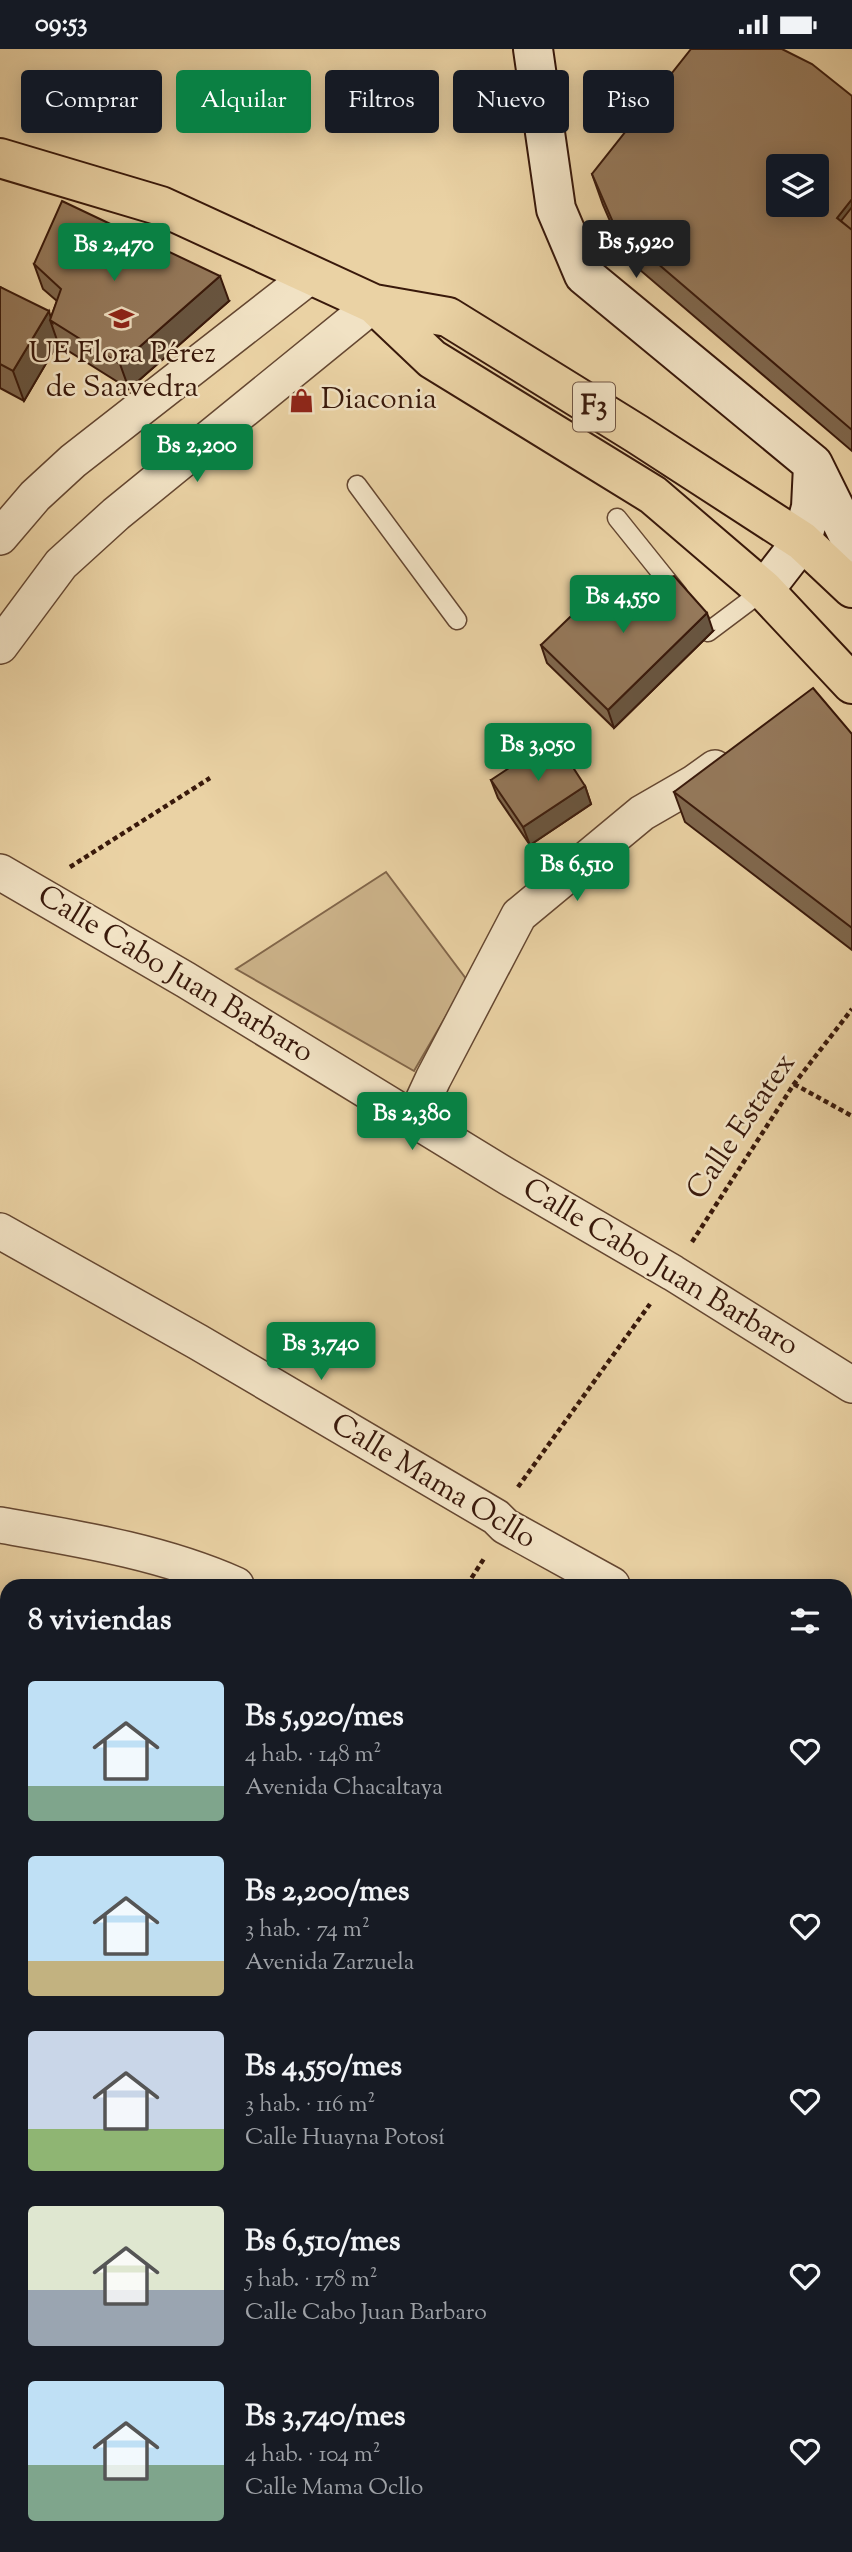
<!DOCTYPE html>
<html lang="es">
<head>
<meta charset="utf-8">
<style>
  :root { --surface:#171b24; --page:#242831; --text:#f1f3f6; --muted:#9ea1a6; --accent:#0b8043 }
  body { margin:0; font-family:"Sorts Mill Goudy",serif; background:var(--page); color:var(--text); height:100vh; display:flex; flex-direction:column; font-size:26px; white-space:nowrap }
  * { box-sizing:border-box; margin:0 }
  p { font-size:23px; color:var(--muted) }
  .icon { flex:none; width:38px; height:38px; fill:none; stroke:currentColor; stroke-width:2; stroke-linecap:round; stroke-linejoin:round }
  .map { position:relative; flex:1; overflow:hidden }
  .side { position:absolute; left:0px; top:1530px; width:852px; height:975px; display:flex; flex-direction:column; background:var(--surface); border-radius:21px 21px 0 0; box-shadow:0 4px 18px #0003 }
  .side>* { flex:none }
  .top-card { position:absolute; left:21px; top:21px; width:810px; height:63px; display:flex; gap:14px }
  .controls { position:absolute; left:766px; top:105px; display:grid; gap:14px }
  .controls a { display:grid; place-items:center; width:63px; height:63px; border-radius:7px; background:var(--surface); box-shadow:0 4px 18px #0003; font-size:35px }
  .price { position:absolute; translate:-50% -60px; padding:0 16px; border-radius:7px; background:var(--accent); color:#fff; font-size:23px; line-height:46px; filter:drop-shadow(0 2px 4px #0008) }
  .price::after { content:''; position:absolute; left:50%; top:42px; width:21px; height:16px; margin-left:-10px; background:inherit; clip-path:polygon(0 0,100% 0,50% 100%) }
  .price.on { background:#222; color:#fff }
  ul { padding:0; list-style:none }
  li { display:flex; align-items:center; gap:21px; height:175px; padding:0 28px }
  li span { display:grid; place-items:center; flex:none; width:196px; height:140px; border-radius:7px; color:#555 }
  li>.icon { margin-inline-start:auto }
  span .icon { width:84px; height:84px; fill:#fffc; stroke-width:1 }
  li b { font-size:30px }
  h2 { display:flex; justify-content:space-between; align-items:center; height:84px; padding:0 28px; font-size:30px }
  .chip { padding:0 24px; border-radius:7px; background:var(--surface); box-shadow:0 4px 18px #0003; font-size:24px; line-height:63px }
  .chip.on { background:var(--accent); color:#fff }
  .status { display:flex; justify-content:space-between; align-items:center; height:49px; padding:0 35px; background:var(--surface); direction:ltr }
  .status svg { height:19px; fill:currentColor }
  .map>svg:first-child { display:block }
</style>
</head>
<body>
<div class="status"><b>09:53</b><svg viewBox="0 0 49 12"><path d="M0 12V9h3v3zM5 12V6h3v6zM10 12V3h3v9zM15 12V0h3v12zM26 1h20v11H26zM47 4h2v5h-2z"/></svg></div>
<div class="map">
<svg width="852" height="2503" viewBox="0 0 852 2503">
  <rect width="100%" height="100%" fill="#ead2a4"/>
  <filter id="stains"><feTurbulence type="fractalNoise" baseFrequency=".00286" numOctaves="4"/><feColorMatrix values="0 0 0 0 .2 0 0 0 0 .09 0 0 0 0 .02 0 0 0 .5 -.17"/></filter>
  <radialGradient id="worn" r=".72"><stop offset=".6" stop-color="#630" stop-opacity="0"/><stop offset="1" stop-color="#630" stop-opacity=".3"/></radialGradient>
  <path fill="#ccb38a" stroke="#82664a" stroke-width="2" d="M386,823L467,931L414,1022L236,920Z
    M638,2497H817L825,2503H637Z"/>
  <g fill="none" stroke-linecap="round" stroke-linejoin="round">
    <defs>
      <path id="lane" d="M357,436L457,571
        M617,469L678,545
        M698,570L708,583L764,541
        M616,2503L618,2497"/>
      <path id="street" d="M0,488L35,447L73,412L310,227
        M0,597L61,515L116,465L374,255
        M0,823L186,931L508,1128L673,1224L852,1336
        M414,1071L433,1030L519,866L642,764L694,734L715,719
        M0,1182L198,1293L496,1468L505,1477L612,1536
        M0,1476C80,1490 162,1503 236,1536
        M845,1689L852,1694
        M0,1864L7,1852
        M845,1902L852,1907
        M845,2177L852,2179
        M845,2261L852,2269
        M0,2467L7,2451
        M845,2493L852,2498"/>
      <path id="secondary" d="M533,0L556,160L584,226L813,415L852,494
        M764,541L802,492L811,458L813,417"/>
      <path id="highway" d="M0,109L161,157L374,255L448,268L637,385L802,492L852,539
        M374,255L432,310L653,446L764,541L852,635"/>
    </defs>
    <use href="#lane" stroke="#654731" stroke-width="21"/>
    <use href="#street" stroke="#654731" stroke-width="38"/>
    <use href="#secondary" stroke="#39190b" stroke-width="42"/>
    <use href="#highway" stroke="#39190b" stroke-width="42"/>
    <path stroke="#39190b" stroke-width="4.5" stroke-dasharray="5 3.5" stroke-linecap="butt" d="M70,818L210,729
      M794,1035L852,1067
      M692,1193L794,1035L852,960
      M518,1438L650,1255
      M467,1536L485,1508
      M293,2503L296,2497"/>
    <use href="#lane" stroke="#f1e2c4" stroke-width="18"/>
    <use href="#street" stroke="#f1e2c4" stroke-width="35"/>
    <use href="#secondary" stroke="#f1e2c4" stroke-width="38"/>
    <use href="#highway" stroke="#ead2a4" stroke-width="38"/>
  </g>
  <path fill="#80684e" stroke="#39190b" stroke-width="2" d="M852,47V402L626,209L603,156L592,125Z
    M34,215L229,252L129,340L59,296L58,294L24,352L0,339V238L51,268L57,252L43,240Z
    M713,582L614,679L547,614L541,596Z
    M852,685V901L685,773L674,743Z
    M491,731L585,737L591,755L530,796L498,749Z"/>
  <path fill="#685540" stroke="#39190b" stroke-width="2" d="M852,150V184L837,169Z
    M220,227L229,252L129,340L120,315Z
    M49,262L52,273L50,271L58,294L24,352L13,322Z
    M707,564L713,582L614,679L608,661Z
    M585,737L591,755L530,796L523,778Z"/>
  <path fill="#95795b" stroke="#39190b" stroke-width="2" fill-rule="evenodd" d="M691,0H782L812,15L852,47V150L837,169L852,181V381L615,178L592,125ZM779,117H817V156H779Z
    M62,152L220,227L120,315L50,271L61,240L34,215Z
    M852,158V181L841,172Z
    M0,238L49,262L13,322L0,315Z
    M674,527L707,564L608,661L541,596L595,544Z
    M813,639L852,685V879L674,743Z
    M554,689L585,737L523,778L491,731Z"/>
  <defs>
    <symbol id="school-bare" viewBox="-9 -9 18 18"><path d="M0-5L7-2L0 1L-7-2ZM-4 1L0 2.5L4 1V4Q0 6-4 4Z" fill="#8f2418" stroke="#f1e2c4" stroke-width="2.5" paint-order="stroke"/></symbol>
    <symbol id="shop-bare" viewBox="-9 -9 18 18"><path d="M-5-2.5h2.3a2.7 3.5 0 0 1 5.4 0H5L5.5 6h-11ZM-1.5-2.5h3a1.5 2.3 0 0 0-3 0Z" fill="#8f2418" stroke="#f1e2c4" stroke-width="2.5" paint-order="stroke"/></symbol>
  </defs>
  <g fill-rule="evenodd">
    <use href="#school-bare" x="104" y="252" width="35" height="35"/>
    <use href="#shop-bare" x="284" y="334" width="35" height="35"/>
  </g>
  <g text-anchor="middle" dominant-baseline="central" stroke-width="5" stroke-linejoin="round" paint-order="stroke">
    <rect fill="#f1e2c4" stroke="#705542" stroke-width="2" x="573" y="333.5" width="42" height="49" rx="5"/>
    <g font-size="28" font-weight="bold" fill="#39190b">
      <text x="594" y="358">F3</text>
    </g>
    <g font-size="30" fill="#39190b" stroke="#f1e2c4">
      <text x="122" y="305">UE Flora Pérez<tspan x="122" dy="34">de Saavedra</tspan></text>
      <text x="321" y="351" text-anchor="start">Diaconia</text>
    </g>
    <g font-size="30" fill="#39190b" stroke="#f1e2c4">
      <text transform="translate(175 926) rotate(31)">Calle Cabo Juan Barbaro</text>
      <text transform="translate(742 1078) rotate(-56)">Calle Estatex</text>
      <text transform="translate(660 1219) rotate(31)">Calle Cabo Juan Barbaro</text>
      <text transform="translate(433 1433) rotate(31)">Calle Mama Ocllo</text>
    </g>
  </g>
  <rect width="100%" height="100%" filter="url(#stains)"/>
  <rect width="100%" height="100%" fill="url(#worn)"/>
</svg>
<div class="controls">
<a><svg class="icon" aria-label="layers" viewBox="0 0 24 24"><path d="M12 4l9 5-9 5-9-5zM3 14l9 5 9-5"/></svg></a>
</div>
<b class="price on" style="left:636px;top:231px">Bs 5,920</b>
<b class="price" style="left:114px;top:234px">Bs 2,470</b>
<b class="price" style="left:197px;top:435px">Bs 2,200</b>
<b class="price" style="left:623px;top:586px">Bs 4,550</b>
<b class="price" style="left:538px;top:734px">Bs 3,050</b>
<b class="price" style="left:577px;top:854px">Bs 6,510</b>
<b class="price" style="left:412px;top:1103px">Bs 2,380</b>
<b class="price" style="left:321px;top:1333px">Bs 3,740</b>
<div class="top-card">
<a class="chip">Comprar</a>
<a class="chip on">Alquilar</a>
<a class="chip">Filtros</a>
<a class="chip">Nuevo</a>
<a class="chip">Piso</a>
</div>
<section class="side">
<h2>8 viviendas<svg class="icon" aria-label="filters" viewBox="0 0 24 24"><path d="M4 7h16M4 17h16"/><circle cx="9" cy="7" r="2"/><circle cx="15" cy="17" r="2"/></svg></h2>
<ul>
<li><span style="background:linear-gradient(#bfe0f5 75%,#7fa58c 0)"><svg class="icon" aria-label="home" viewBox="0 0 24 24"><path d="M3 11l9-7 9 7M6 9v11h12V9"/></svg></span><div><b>Bs 5,920/mes</b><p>4 hab. · 148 m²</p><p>Avenida Chacaltaya</p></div><svg class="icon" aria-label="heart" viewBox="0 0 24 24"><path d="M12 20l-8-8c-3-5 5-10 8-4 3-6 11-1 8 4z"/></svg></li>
<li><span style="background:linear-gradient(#bfe0f5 75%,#c2b280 0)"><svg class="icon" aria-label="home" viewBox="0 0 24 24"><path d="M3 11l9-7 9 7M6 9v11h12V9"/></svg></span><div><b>Bs 2,200/mes</b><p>3 hab. · 74 m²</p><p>Avenida Zarzuela</p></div><svg class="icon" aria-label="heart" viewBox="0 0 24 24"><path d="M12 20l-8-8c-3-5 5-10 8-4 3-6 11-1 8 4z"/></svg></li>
<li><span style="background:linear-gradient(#c9d6e8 70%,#8fb573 0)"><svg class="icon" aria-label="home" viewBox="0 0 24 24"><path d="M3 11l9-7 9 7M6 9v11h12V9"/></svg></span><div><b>Bs 4,550/mes</b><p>3 hab. · 116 m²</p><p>Calle Huayna Potosí</p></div><svg class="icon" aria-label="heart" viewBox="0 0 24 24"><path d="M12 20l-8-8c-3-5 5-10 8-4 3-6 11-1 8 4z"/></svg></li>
<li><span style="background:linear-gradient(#dfe7d0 60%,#9aa5b1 0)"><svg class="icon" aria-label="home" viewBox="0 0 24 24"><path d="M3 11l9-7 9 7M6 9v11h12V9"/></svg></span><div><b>Bs 6,510/mes</b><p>5 hab. · 178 m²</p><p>Calle Cabo Juan Barbaro</p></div><svg class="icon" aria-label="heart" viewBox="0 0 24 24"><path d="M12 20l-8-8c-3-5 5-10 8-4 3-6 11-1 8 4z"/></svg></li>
<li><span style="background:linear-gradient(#bfe0f5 60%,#7fa58c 0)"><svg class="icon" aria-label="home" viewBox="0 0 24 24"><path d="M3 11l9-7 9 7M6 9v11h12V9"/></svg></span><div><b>Bs 3,740/mes</b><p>4 hab. · 104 m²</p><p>Calle Mama Ocllo</p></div><svg class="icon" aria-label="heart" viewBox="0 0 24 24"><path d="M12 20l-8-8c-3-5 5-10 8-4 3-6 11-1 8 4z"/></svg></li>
</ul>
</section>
</div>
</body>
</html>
